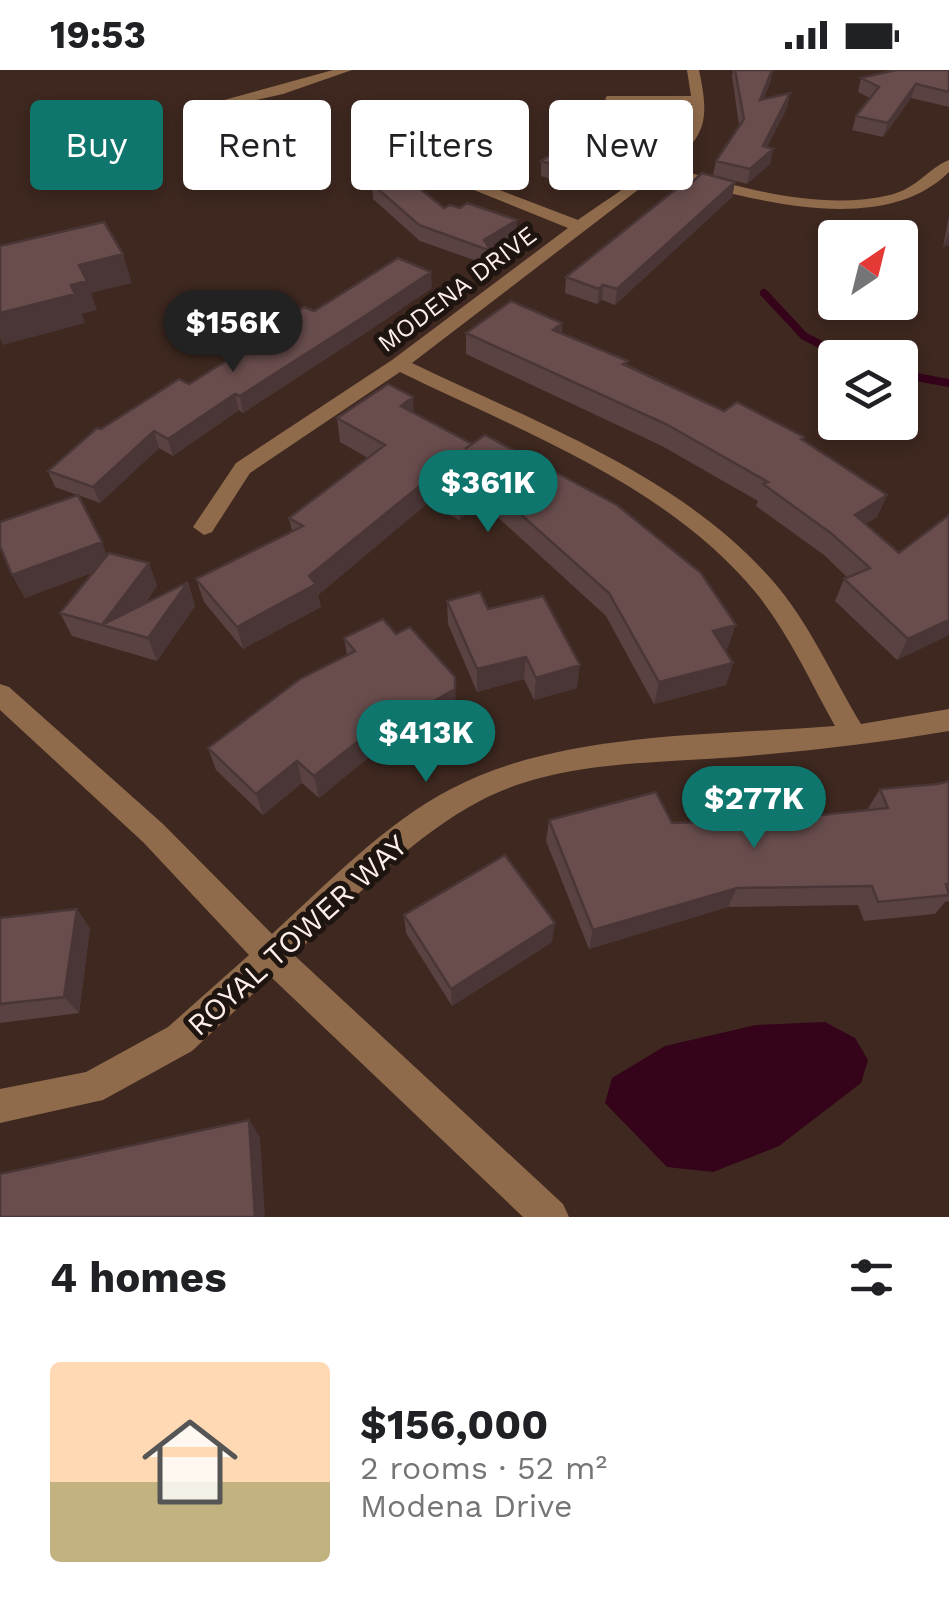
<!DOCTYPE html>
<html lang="en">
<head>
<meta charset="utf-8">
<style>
  :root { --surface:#fff; --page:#f2f2f2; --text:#202124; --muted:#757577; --line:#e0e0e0; --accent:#0f766e }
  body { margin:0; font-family:"Work Sans",sans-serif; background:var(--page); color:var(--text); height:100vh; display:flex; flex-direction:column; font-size:38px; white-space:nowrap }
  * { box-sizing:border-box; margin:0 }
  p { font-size:32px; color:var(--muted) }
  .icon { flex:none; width:55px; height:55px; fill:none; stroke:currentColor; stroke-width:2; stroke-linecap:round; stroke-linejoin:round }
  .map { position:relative; height:1147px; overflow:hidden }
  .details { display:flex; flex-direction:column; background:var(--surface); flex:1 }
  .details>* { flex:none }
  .hud { position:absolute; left:30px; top:30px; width:890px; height:90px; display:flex; gap:20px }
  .needle { width:65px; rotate:35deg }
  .controls { position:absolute; left:818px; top:150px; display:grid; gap:20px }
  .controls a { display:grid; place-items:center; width:100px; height:100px; border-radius:10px; background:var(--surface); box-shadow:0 5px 15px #0003; font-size:50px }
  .price { position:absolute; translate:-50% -85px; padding:0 22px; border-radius:35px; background:var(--accent); color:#fff; font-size:32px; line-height:65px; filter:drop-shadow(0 2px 5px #0008) }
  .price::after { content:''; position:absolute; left:50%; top:60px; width:30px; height:22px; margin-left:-15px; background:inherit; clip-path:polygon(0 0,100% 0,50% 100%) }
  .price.selected { background:#222; color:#fff }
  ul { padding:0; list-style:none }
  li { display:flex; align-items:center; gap:30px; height:250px; padding:0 50px }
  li+li { border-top:2px solid var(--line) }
  li span { display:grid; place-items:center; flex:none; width:280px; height:200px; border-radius:10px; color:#555 }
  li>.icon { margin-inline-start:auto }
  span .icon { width:120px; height:120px; fill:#fffc; stroke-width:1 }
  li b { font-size:42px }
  h2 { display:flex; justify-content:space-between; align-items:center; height:120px; padding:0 50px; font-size:42px }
  .pill { padding:0 35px; border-radius:10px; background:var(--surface); box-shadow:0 5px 15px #0003; font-size:35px; line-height:90px }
  .pill.selected { background:var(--accent); color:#fff }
  .status { display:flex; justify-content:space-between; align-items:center; height:70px; padding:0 50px; background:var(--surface); direction:ltr }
  .status svg { height:28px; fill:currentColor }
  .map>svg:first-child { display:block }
</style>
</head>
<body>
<div class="status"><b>19:53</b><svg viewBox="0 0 49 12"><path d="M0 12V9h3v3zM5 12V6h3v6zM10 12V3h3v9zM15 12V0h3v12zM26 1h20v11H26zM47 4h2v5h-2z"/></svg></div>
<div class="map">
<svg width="949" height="1147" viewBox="0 0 949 1147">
  <rect width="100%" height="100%" fill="#3e2820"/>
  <path fill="#35031a" d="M825,952L855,968L868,990L861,1013L779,1076L713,1102L667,1097L605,1033L612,1008L665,976L756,955Z"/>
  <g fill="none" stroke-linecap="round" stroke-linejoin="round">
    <path stroke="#35031a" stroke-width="8" d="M764,223L804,266L847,288
      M900,304L949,313"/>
    <path fill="#8f6b4c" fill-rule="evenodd" d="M333,0H352L283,24L202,42L195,38Z
      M687,0H699C709,47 708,66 668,96C736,117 820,142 890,125C918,118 927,99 949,90V102C881,170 741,128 660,103L412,293C536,353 679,404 772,510C809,552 832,606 861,654L949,639V661C878,673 808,681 737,687C648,694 548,690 469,737C403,775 349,834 294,885L563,1134L569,1147H523L271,907L192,981L103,1030L0,1053V1019L86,1002L168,957L249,885L143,772L0,640V614L9,617L163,754L272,864C326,815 386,752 451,719C561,661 712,666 835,656C810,611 789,564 757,524C668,415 523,362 400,302L250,403L212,462L204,465L193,457L236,393L392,290L568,158L469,118V112H479L578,150C614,123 693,82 692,34L612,33L605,29L607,26H691Z"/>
  </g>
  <path fill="#5a4242" d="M733,0H773L770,13L763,30L790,23L787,38L767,77L773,79L770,94L747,114L713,105L716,91L739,55L732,6Z
    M949,0V37L911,28L883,67L852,60L856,46L870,28L858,22L861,8Z
    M658,50L656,65L583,119L541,106V91Z
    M735,112L732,127L615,235L602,230L597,234L565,223L566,207L686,118Z
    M372,114L444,138H460L516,165L491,181V196L420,171L373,129Z
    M949,146V175L943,177Z
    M432,218L367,262L243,343L239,340L173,386L159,378L100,433L78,425L107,485L149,493L157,516L145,534L188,512L195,536L157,591L72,566L60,543L94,502L25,528L12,505L77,425L55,417L48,401L101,359L189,314L261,269L260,263L314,241Z
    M562,253V263L724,341L803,370L887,425L877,447L866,454L949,565L897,590L835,531L844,509L848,508L824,485L756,436L758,431L662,376L466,284V263Z
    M414,343L728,578L724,579L733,593L726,615L654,634L606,546L481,432L459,450L429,432L318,525L321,537L243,579L204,532L196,509L292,461L289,448L368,388L340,372L337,348Z
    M447,531L488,539L577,618L534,630L524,609L477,622L448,554Z
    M344,568L456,641L377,687L374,683L319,728L302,713L263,745L216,700L208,678L347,585Z
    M949,711V831L945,832L935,844L864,851L858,835L728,837L589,879L546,771L549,750L672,753L720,751L728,730L812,746L867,740L880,719L938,714Z
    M404,845L552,872L452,936L406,863Z
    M0,848L90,858L79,943L0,953Z"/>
  <path fill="#4a3636" d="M773,0L770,13L757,44L760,30Z
    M916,14L911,28L883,67L888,53Z
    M790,23L787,38L760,91L773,79L770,94L747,114L750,99Z
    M658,50L656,65L583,119L584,104Z
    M735,112L732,127L615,235L617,219Z
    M517,150L516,165L491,181L484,170Z
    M949,162V175L943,177Z
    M123,184L132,213L91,223L97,240L82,244L85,253L3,275L0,268V243L71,215L79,195Z
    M431,202L432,218L367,262L243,343L240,326Z
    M603,215L602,230L597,234L599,219Z
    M562,253L561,274L553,260Z
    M235,324L239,340L173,386L168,369Z
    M413,327L414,350L401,336Z
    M154,361L159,378L100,433L93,417Z
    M428,409L429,432L318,525L321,537L243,579L237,557L309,506Z
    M481,409V432L459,450V427Z
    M887,425L877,447L846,466L855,445Z
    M102,472L111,495L25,528L12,505Z
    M149,493L157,516L125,561L102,555L112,578L102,555Z
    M188,512L195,536L157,591L148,568Z
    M949,550V565L897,590L908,569Z
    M736,555L728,578L707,583L713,561Z
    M526,587L524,609L477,622V599Z
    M733,593L726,615L654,634L659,612Z
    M580,595L577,618L534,630L536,608Z
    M455,607L456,641L377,687L374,665Z
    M371,661L374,683L319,728L314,706Z
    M297,691L302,713L263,745L256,724Z
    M737,818L728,837L589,879L593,860Z
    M77,839L90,858L79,943L64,927Z
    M555,853L552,872L452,936L451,919Z
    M249,1050L260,1067L265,1147H255Z"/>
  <path fill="#694d4d" stroke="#4a3636" stroke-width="2.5" d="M735,0H772L760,30L790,23L763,76L773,79L750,99L716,91L744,49Z
    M896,0H949V22L916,14L888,53L856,46L879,17L861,8Z
    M616,41L658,50L584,104L541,91L607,48Z
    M702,103L735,112L617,219L603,215L599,219L566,207L680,116L686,118Z
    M404,106L444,138L450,135L460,138L467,133L517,150L484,170L491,181L419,155L372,114Z
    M104,152L123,184L79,195L87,211L71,215L75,224L0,243V176Z
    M398,188L431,202L365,246L240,326L235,324L168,369L154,361L93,417L48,401L97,358L101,359L179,309L189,314L266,266L260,263L290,245L304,237L314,241Z
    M511,231L562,253L553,260L628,291L623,294L724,341L737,332L804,367L801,369L887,425L855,445L899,483L949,445V550L908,569L844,509L870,498L832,464L763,414L768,412L666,354L466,263Z
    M388,314L413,327L401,336L472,374L465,379L485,365L617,435L701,503L736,555L713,561L733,593L659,612L609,523L481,409L459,427L428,409L309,506L316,514L237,557L196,509L303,456L289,448L385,375L337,348Z
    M78,425L102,472L12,505L0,476V452Z
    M109,483L149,493L102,555L60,543Z
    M188,512L148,568L102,555Z
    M480,522L488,539L543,526L580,595L536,608L526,587L477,599L447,531Z
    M383,549L396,564L410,557L455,607V619L374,665L371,661L314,706L297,691L256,724L208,678L300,609L355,581L344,568Z
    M949,711V813L946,814L949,825L878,832L872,816L737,818L593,860L549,750L656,722L672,753L733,751L728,730L807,728L812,746L888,738L880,719L938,714Z
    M505,785L555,853L451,919L404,845Z
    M77,839L64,927L0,934V848Z
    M249,1050L255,1147H0V1104Z"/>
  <g text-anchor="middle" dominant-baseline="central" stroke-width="10" stroke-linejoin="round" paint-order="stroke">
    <g font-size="25" fill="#feeee9" stroke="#1e1410">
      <text transform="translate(457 219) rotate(-37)">MODENA DRIVE</text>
    </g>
    <g font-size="30" fill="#feeee9" stroke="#1e1410">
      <text transform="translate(297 865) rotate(-42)">ROYAL TOWER WAY</text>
    </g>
  </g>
</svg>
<div class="controls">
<a><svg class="needle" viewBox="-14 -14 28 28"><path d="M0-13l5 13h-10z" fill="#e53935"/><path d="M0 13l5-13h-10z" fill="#757577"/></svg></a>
<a><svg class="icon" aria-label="layers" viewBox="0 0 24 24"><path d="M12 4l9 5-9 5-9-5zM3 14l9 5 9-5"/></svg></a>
</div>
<b class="price selected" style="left:233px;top:305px">$156K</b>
<b class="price" style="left:488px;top:465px">$361K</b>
<b class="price" style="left:426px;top:715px">$413K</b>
<b class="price" style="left:754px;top:781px">$277K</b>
<div class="hud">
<a class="pill selected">Buy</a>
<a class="pill">Rent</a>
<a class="pill">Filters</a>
<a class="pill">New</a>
</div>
</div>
<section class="details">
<h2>4 homes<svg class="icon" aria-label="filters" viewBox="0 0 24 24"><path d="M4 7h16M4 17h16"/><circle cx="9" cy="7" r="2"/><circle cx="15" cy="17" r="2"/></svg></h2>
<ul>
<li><span style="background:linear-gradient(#ffd9b3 60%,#c2b280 0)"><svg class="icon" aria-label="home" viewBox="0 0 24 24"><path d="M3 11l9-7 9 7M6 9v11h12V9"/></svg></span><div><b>$156,000</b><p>2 rooms · 52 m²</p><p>Modena Drive</p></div></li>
</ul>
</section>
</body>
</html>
